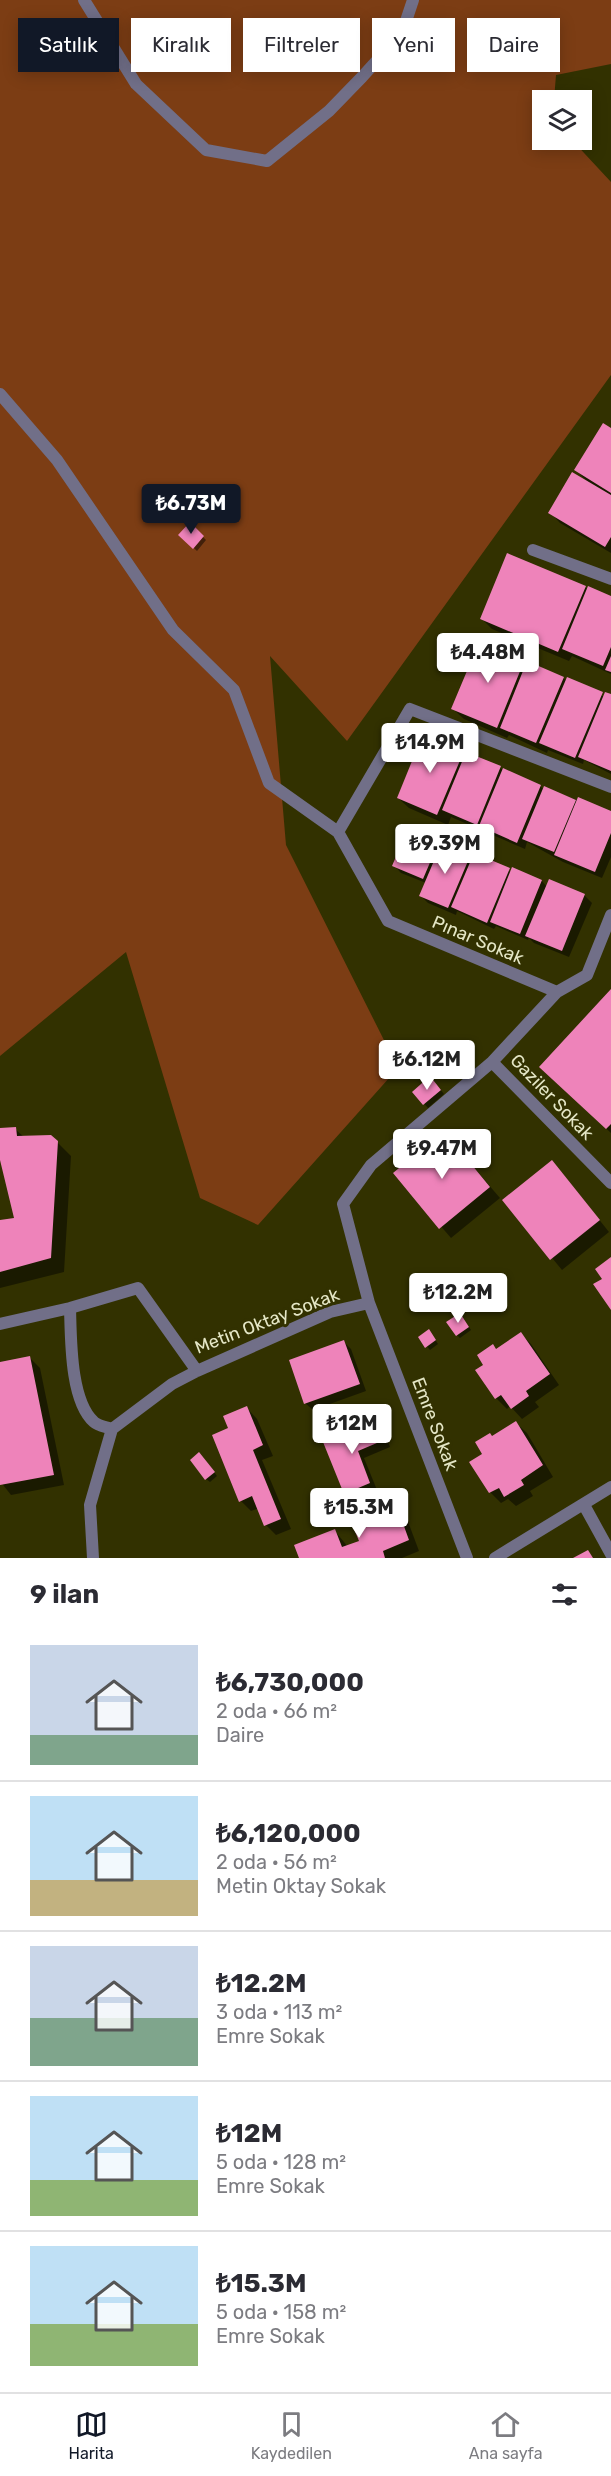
<!DOCTYPE html>
<html lang="tr">
<head>
<meta charset="utf-8">
<style>
  :root { --surface:#fff; --page:#f2f2f3; --text:#2b2b33; --muted:#7c7c81; --line:#e1e1e2; --accent:#111827 }
  body { margin:0; font-family:Rubik,sans-serif; background:var(--page); color:var(--text); height:100vh; display:flex; flex-direction:column; font-size:22px; white-space:nowrap }
  * { box-sizing:border-box; margin:0 }
  p { font-size:20px; color:var(--muted) }
  .icon { flex:none; width:33px; height:33px; fill:none; stroke:currentColor; stroke-width:2; stroke-linecap:round; stroke-linejoin:round }
  .map { position:relative; height:1558px; overflow:hidden }
  .details { display:flex; flex-direction:column; background:var(--surface); flex:1 }
  .details>* { flex:none }
  .guide { position:absolute; left:18px; top:18px; width:576px; height:54px; display:flex; gap:12px }
  .controls { position:absolute; left:532px; top:90px; display:grid; gap:12px }
  .controls a { display:grid; place-items:center; width:60px; height:60px; border-radius:0px; background:var(--surface); box-shadow:0 3px 15px #0003; font-size:30px }
  .price { position:absolute; translate:-50% -51px; padding:0 14px; border-radius:6px; background:#fff; color:#222; font-size:20px; line-height:39px; filter:drop-shadow(0 2px 3px #0008) }
  .price::after { content:''; position:absolute; left:50%; top:36px; width:18px; height:14px; margin-left:-9px; background:inherit; clip-path:polygon(0 0,100% 0,50% 100%) }
  .price.selected { background:var(--accent); color:#fff }
  ul { padding:0; list-style:none }
  li { display:flex; align-items:center; gap:18px; height:150px; padding:0 30px }
  li+li { border-top:2px solid var(--line) }
  li span { display:grid; place-items:center; flex:none; width:168px; height:120px; border-radius:0px; color:#555 }
  li>.icon { margin-inline-start:auto }
  span .icon { width:72px; height:72px; fill:#fffc; stroke-width:1 }
  li b { font-size:26px }
  h2 { display:flex; justify-content:space-between; align-items:center; height:72px; padding:0 30px; font-size:26px }
  .pill { padding:0 21px; border-radius:0px; background:var(--surface); box-shadow:0 3px 15px #0003; font-size:21px; line-height:54px }
  .pill.selected { background:var(--accent); color:#fff }
  .menu { display:flex; justify-content:space-around; align-items:center; height:84px; border-top:2px solid var(--line); background:var(--surface); font-size:16px; color:var(--muted) }
  .menu a { display:grid; justify-items:center; gap:3px }
  .menu .selected { color:var(--accent) }
  .map>svg:first-child { display:block }
</style>
</head>
<body>
<div class="map">
<svg width="611" height="1558" viewBox="0 0 611 1558">
  <rect width="100%" height="100%" fill="#323100"/>
  <path fill="#7c3d14" d="M0,0H611V64L556,75L554,100H543V140H572L611,182V375L347,741L270,656L286,845L398,1068L258,1225L200,1198L126,952L0,1056Z"/>
  <path fill="#0007" d="M611,430V553L560,523L550,512L588,482L576,470Z
    M190,524L206,540L197,551L180,535Z
    M585,587L588,590L611,597V674L572,656L569,661L492,629L482,619Z
    M481,642L563,678L567,681L605,697L611,696V774L584,760L583,764L548,750L547,753L509,735L507,738L464,719L453,709Z
    M463,752L540,786L544,790L545,788L611,813V857L602,878L563,862L527,842L525,849L451,817L448,825L409,808L398,798Z
    M439,840L474,859L512,872L513,869L542,881L547,887L584,895L592,903L569,957L534,943L529,938L528,940L496,926L494,929L457,911L456,915L428,903L421,896L426,883L401,873L394,865Z
    M611,991V1133L554,1080Z
    M434,1082L444,1094L428,1108L414,1092Z
    M15,1129L24,1137L57,1142L71,1156L64,1272L0,1288V1222L15,1219L0,1154V1130Z
    M444,1133L500,1198L451,1238L395,1173Z
    M562,1173L609,1232L562,1270L504,1200Z
    M463,1318L471,1330L460,1338L457,1335Z
    M521,1334L531,1344L559,1385L535,1402L539,1407L522,1419L510,1406L507,1409L496,1398L477,1371L486,1365L497,1350Z
    M432,1335L438,1344L430,1350L420,1338Z
    M344,1342L351,1349L366,1391L313,1410L305,1403Z
    M30,1358L40,1368L64,1485L11,1495L0,1481V1364Z
    M247,1408L257,1419L273,1456L262,1460L291,1529L276,1535L266,1525L259,1508L251,1511L241,1501L230,1429Z
    M375,1421L383,1429L390,1447L364,1458L377,1490L352,1500L345,1493L325,1442Z
    M516,1423L527,1433L553,1477L530,1491L533,1496L516,1506L508,1499L501,1503L490,1492L471,1462L484,1454L493,1438Z
    M203,1457L217,1476L210,1482L206,1479Z
    M396,1509L407,1519L419,1551L402,1558H301L335,1531L348,1547L360,1542Z"/>
  <path fill="#ee83ba" d="M603,423L611,428V493L574,470Z
    M572,472L611,495V537L605,547L548,513Z
    M190,522L204,536L193,549L178,535Z
    M507,553L586,586L558,652L480,619Z
    M588,586L611,596V647L603,666L562,649Z
    M480,640L525,659L497,728L451,709Z
    M611,656V672L605,670Z
    M527,661L564,677L536,743L500,728Z
    M567,677L603,692L575,758L539,743Z
    M605,692L611,694V771L578,757Z
    M423,734L464,751L437,815L397,798Z
    M466,752L501,766L477,825L442,810Z
    M503,768L541,785L517,843L479,826Z
    M544,786L576,800L554,852L522,839Z
    M578,797L611,811V833L595,872L554,855Z
    M409,826L440,839L423,879L392,866Z
    M442,842L471,854L448,908L419,896Z
    M474,853L510,868L487,923L451,907Z
    M512,867L542,880L520,934L490,922Z
    M549,879L585,894L562,951L525,936Z
    M611,989V1124L606,1129L539,1067Z
    M430,1076L441,1090L423,1105L412,1092Z
    M16,1127L17,1136L51,1135L58,1141L51,1258L0,1272V1220L14,1218L0,1160V1128Z
    M444,1131L490,1187L439,1229L393,1173Z
    M552,1160L600,1220L550,1260L502,1200Z
    M611,1257V1310L593,1284L602,1279L595,1269Z
    M460,1313L469,1327L456,1336L446,1322Z
    M429,1329L436,1340L425,1348L418,1337Z
    M521,1332L550,1374L526,1391L529,1396L511,1409L501,1395L495,1399L475,1370L483,1365L477,1355L493,1344L496,1349Z
    M344,1340L360,1384L304,1404L289,1360Z
    M30,1356L54,1475L0,1485V1362Z
    M247,1406L263,1445L253,1450L281,1519L264,1526L252,1496L239,1502L212,1435L228,1428L223,1416Z
    M376,1420L384,1440L358,1451L370,1483L344,1494L323,1442Z
    M516,1421L543,1465L521,1480L524,1485L504,1497L499,1488L489,1493L469,1462L482,1454L475,1442L490,1433L492,1436Z
    M199,1452L215,1472L205,1480L190,1460Z
    M397,1507L409,1540L383,1551L385,1558H299L294,1545L335,1529L342,1547L359,1541L352,1524Z
    M588,1550L593,1558H573Z"/>
  <g fill="none" stroke-linecap="round" stroke-linejoin="round">
    <path stroke="#716f88" stroke-width="12" d="M84,0L136,84L206,150L267,161L329,111L362,77L402,33L413,0
      M0,394L57,460L173,630L234,690L269,783L338,832L388,921L557,992L587,975L611,915
      M533,550L611,579
      M338,832L410,709L611,787
      M492,1062L611,1183
      M70,1308C71,1338 70,1401 94,1422C98,1426 107,1427 112,1429
      M0,1324L70,1308L138,1288L197,1371
      M584,1505L611,1554
      M93,1558L90,1505L112,1429L172,1384L197,1371L330,1312L369,1303
      M467,1558L369,1303L343,1204L371,1165L492,1062L557,992
      M495,1558L611,1487"/>
  </g>
  <g text-anchor="middle" dominant-baseline="central" stroke-width="6" stroke-linejoin="round" paint-order="stroke">
    <g font-size="18" fill="#e5e7c6" stroke="#323100">
      <text transform="translate(478 940) rotate(23)">Pınar Sokak</text>
      <text transform="translate(552 1097) rotate(46)">Gaziler Sokak</text>
      <text transform="translate(267 1321) rotate(-21)">Metin Oktay Sokak</text>
      <text transform="translate(435 1424) rotate(69)">Emre Sokak</text>
    </g>
  </g>
</svg>
<div class="controls">
<a><svg class="icon" aria-label="layers" viewBox="0 0 24 24"><path d="M12 4l9 5-9 5-9-5zM3 14l9 5 9-5"/></svg></a>
</div>
<b class="price selected" style="left:191px;top:535px">₺6.73M</b>
<b class="price" style="left:488px;top:684px">₺4.48M</b>
<b class="price" style="left:430px;top:774px">₺14.9M</b>
<b class="price" style="left:445px;top:875px">₺9.39M</b>
<b class="price" style="left:427px;top:1091px">₺6.12M</b>
<b class="price" style="left:442px;top:1180px">₺9.47M</b>
<b class="price" style="left:458px;top:1324px">₺12.2M</b>
<b class="price" style="left:352px;top:1455px">₺12M</b>
<b class="price" style="left:359px;top:1539px">₺15.3M</b>
<div class="guide">
<a class="pill selected">Satılık</a>
<a class="pill">Kiralık</a>
<a class="pill">Filtreler</a>
<a class="pill">Yeni</a>
<a class="pill">Daire</a>
</div>
</div>
<section class="details">
<h2>9 ilan<svg class="icon" aria-label="filters" viewBox="0 0 24 24"><path d="M4 7h16M4 17h16"/><circle cx="9" cy="7" r="2"/><circle cx="15" cy="17" r="2"/></svg></h2>
<ul>
<li><span style="background:linear-gradient(#c9d6e8 75%,#7fa58c 0)"><svg class="icon" aria-label="home" viewBox="0 0 24 24"><path d="M3 11l9-7 9 7M6 9v11h12V9"/></svg></span><div><b>₺6,730,000</b><p>2 oda · 66 m²</p><p>Daire</p></div></li>
<li><span style="background:linear-gradient(#bfe0f5 70%,#c2b280 0)"><svg class="icon" aria-label="home" viewBox="0 0 24 24"><path d="M3 11l9-7 9 7M6 9v11h12V9"/></svg></span><div><b>₺6,120,000</b><p>2 oda · 56 m²</p><p>Metin Oktay Sokak</p></div></li>
<li><span style="background:linear-gradient(#c9d6e8 60%,#7fa58c 0)"><svg class="icon" aria-label="home" viewBox="0 0 24 24"><path d="M3 11l9-7 9 7M6 9v11h12V9"/></svg></span><div><b>₺12.2M</b><p>3 oda · 113 m²</p><p>Emre Sokak</p></div></li>
<li><span style="background:linear-gradient(#bfe0f5 70%,#8fb573 0)"><svg class="icon" aria-label="home" viewBox="0 0 24 24"><path d="M3 11l9-7 9 7M6 9v11h12V9"/></svg></span><div><b>₺12M</b><p>5 oda · 128 m²</p><p>Emre Sokak</p></div></li>
<li><span style="background:linear-gradient(#bfe0f5 65%,#8fb573 0)"><svg class="icon" aria-label="home" viewBox="0 0 24 24"><path d="M3 11l9-7 9 7M6 9v11h12V9"/></svg></span><div><b>₺15.3M</b><p>5 oda · 158 m²</p><p>Emre Sokak</p></div></li>
</ul>
</section>
<nav class="menu">
<a class="selected"><svg class="icon" aria-label="map" viewBox="0 0 24 24"><path d="M3 6l6-2 6 2 6-2v14l-6 2-6-2-6 2zM9 4v14M15 6v14"/></svg>Harita</a>
<a><svg class="icon" aria-label="saved" viewBox="0 0 24 24"><path d="M7 4h10v16l-5-4-5 4z"/></svg>Kaydedilen</a>
<a><svg class="icon" aria-label="home" viewBox="0 0 24 24"><path d="M3 11l9-7 9 7M6 9v11h12V9"/></svg>Ana sayfa</a>
</nav>
</body>
</html>
